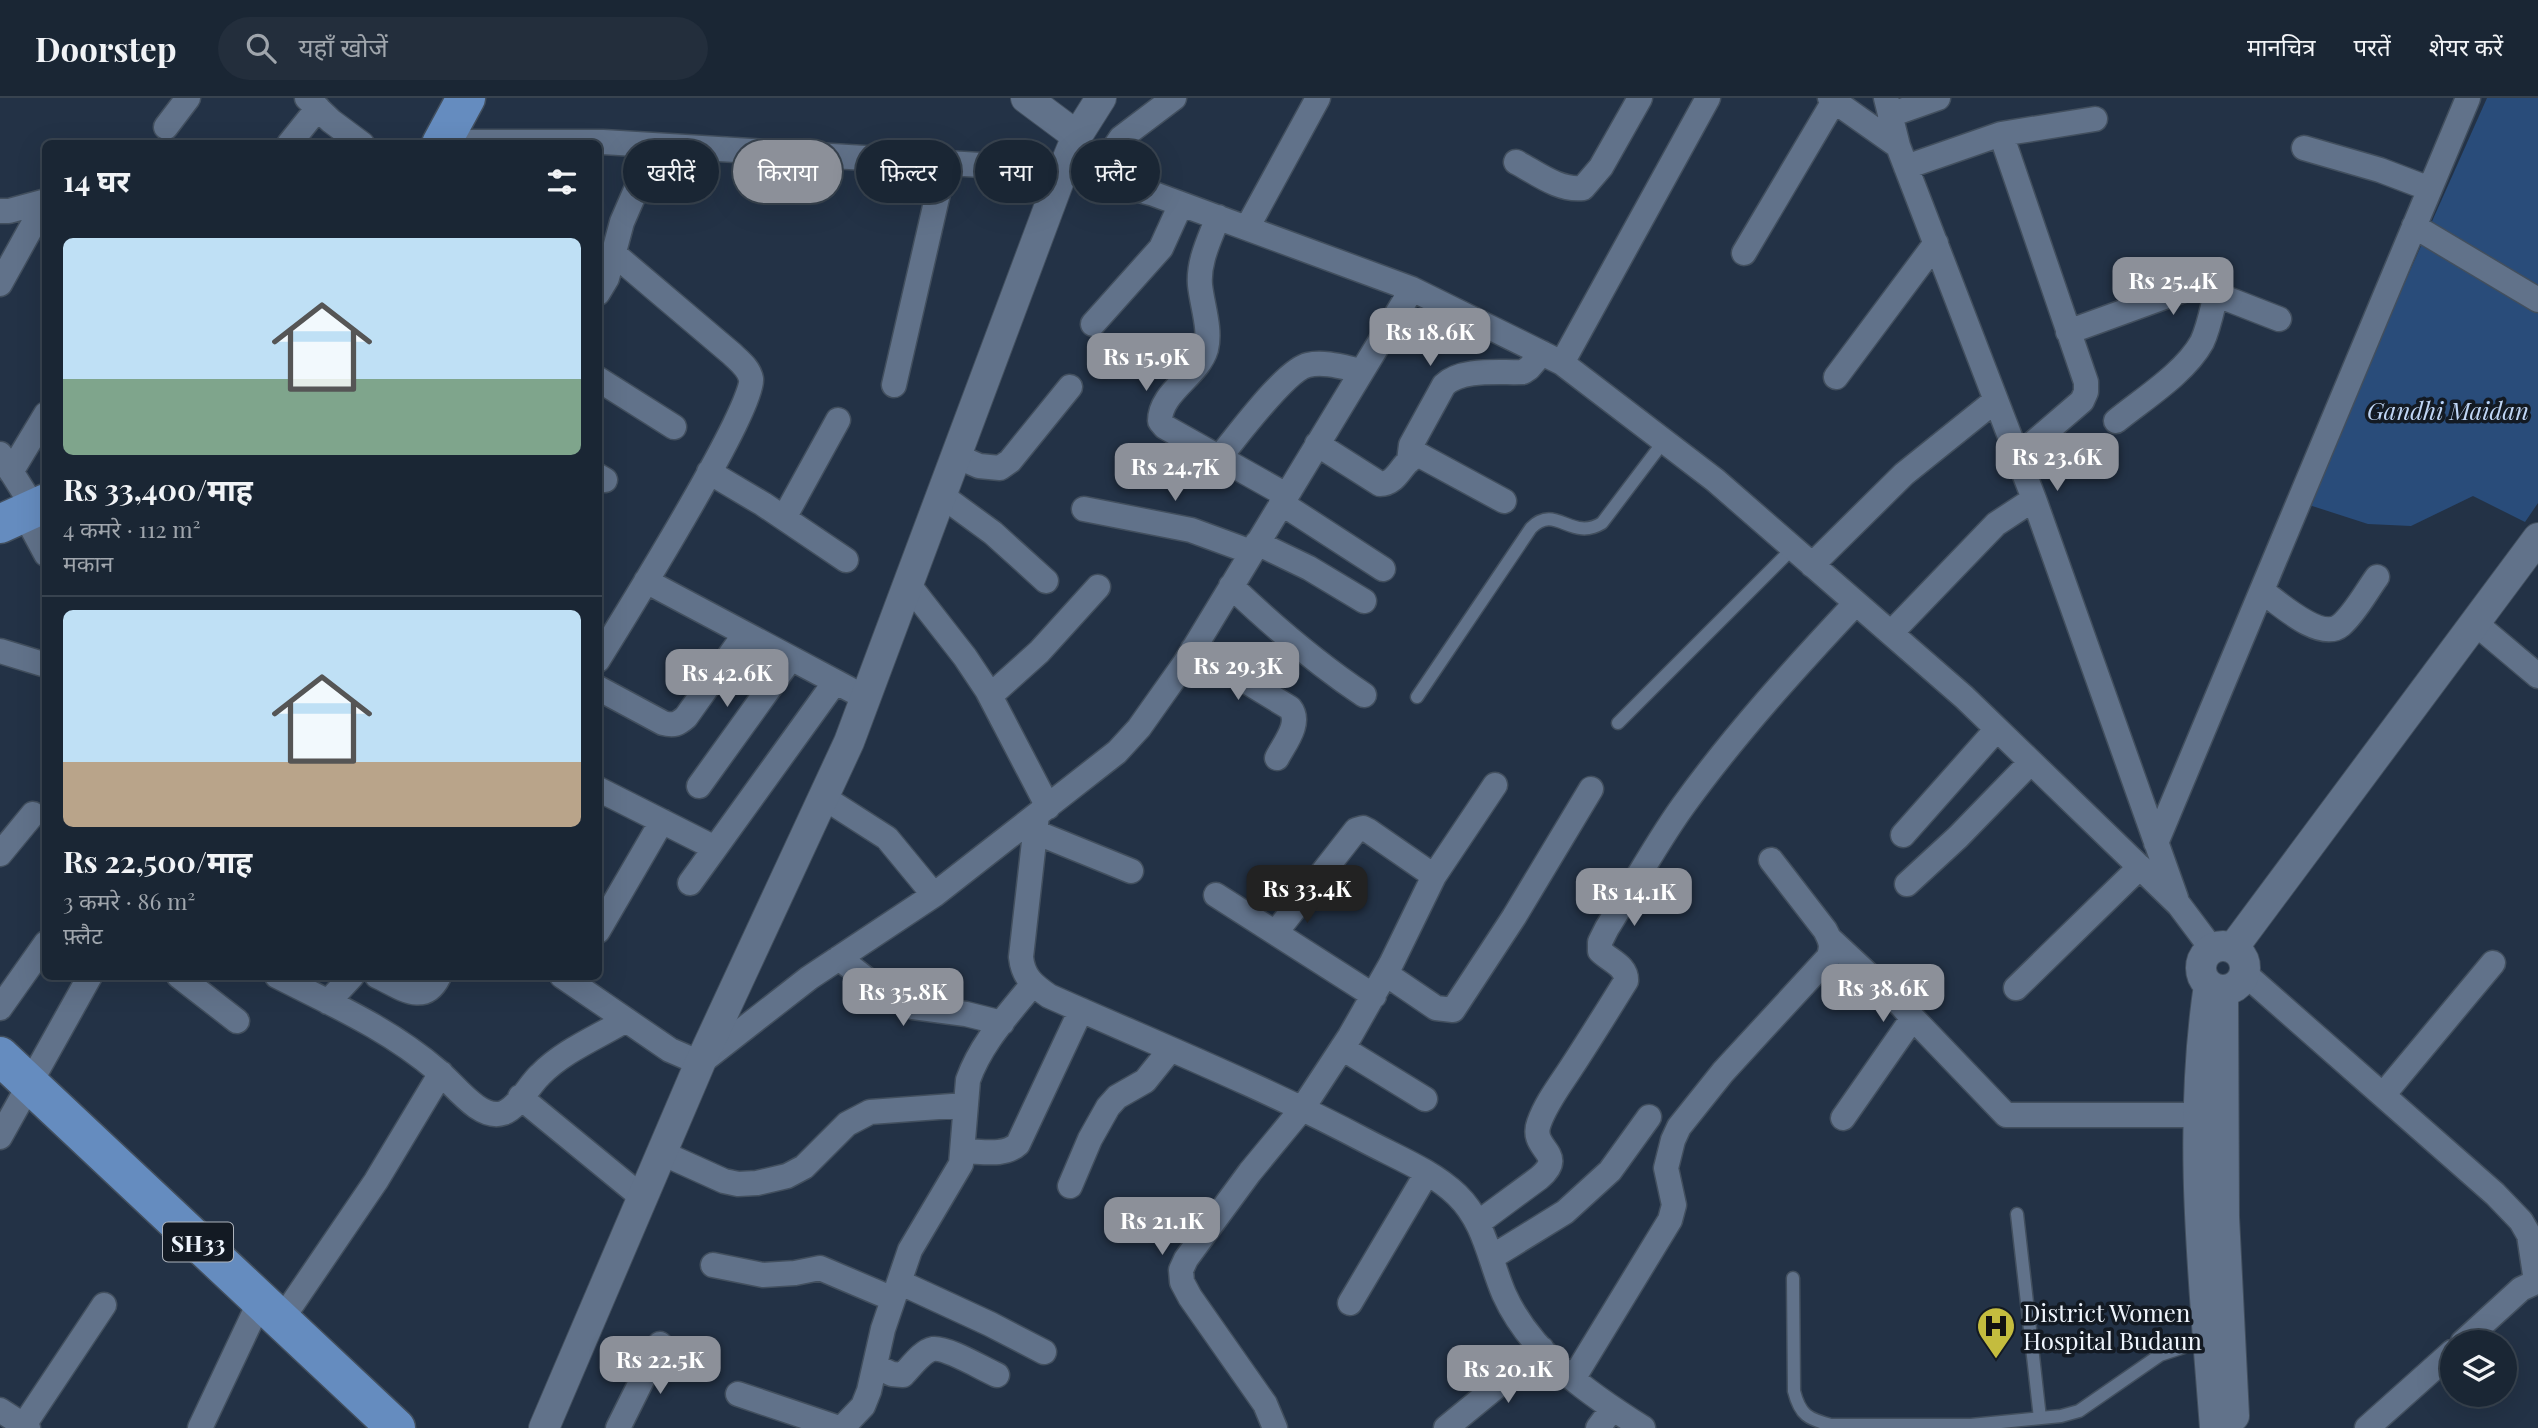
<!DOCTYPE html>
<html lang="hi">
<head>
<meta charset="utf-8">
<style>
  :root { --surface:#1a2634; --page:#232e3c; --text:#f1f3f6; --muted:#9fa5ac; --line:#38434f; --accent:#8c9099 }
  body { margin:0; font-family:"Playfair Display","Noto Sans Devanagari",serif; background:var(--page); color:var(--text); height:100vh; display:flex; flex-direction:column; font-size:26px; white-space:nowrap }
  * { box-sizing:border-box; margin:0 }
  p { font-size:23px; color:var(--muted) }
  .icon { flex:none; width:38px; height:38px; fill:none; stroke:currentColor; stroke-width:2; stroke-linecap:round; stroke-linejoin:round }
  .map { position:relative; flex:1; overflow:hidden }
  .drawer { position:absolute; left:42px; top:42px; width:560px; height:840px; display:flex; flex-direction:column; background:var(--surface); border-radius:10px; box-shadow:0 7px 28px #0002,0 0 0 2px var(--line) }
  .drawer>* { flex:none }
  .hud { position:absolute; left:623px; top:42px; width:665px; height:63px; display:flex; gap:14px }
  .buttons { position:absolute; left:2440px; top:1232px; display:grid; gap:14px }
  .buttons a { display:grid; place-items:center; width:77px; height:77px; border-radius:50%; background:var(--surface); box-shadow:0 7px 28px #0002,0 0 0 2px var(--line); font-size:35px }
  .price { position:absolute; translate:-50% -60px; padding:0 16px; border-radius:14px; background:var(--accent); color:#fff; font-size:23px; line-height:46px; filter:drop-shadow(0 2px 4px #0008) }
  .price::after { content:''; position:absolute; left:50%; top:42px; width:21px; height:16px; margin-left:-10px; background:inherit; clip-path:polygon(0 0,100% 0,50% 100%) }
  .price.current { background:#222; color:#fff }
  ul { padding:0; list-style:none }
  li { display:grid; align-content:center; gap:14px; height:371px; padding:0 21px }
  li+li { border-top:2px solid var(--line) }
  li span { display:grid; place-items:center; height:217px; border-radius:10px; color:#555 }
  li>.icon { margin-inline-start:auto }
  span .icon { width:126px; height:126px; fill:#fffc; stroke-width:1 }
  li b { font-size:30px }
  h2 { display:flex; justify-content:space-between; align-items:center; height:84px; padding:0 21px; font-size:30px }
  .pill { padding:0 24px; border-radius:32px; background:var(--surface); box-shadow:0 7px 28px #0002,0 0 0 2px var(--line); font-size:24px; line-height:63px }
  .pill.current { background:var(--accent); color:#fff }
  header { display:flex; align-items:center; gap:42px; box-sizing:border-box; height:98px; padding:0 35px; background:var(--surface); border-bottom:2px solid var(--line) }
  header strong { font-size:33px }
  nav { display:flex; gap:38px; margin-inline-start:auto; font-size:24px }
  .search { width:490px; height:63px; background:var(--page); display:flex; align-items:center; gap:18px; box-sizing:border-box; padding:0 24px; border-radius:38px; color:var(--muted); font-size:26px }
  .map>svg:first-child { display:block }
</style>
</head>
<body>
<header>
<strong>Doorstep</strong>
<div class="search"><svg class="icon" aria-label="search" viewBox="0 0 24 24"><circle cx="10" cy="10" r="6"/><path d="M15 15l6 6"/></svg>यहाँ खोजें</div>
<nav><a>मानचित्र</a><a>परतें</a><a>शेयर करें</a></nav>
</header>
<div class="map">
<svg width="2538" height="1330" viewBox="0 0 2538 1330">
  <rect width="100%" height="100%" fill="#233246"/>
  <path fill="#294c7a" d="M2487,0H2538V405L2525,424L2473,398L2411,428L2368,426L2306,406Z"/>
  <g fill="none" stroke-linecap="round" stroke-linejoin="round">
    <defs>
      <path id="service" d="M1417,599L1531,430C1556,405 1571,444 1602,425L1664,343
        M1618,625L1793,450
        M2017,1116L2040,1320
        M1793,1180L1794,1293C1800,1317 1808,1321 1831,1327H1971L2061,1318L2079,1313L2160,1257L2208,1241"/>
      <path id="minor" d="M307,0L331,23L362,46
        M1830,0L1898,48
        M1886,0L1898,48L2034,401L2176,800
        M1890,17L1938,0
        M166,29L188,0
        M2001,36L2086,284V294L2082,303L2018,358
        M442,44H603L1063,72L1154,96L1412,191L1562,265L1715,382L1964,599L2179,807L2212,851
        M289,46L318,10
        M2304,50L2380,72L2430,91
        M1516,64C1537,75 1559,93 1583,90L1601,69L1640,0
        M1906,69L2001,36L2095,21
        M1094,80L1121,40L1174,0
        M0,113H9L46,103
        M1218,119C1210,141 1198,163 1200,187C1202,207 1211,231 1206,251C1198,278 1160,294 1160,323L1165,329L1286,397
        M2414,128L2538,202
        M1247,130L1318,0
        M1744,155L1834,3
        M0,186L46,103
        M598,195L607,180L622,124L655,48
        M1093,226L1161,150L1181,106
        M2068,234L2189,190L2202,191L2279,221
        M1562,265L1708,0
        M1836,279L1936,145
        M598,281L674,329
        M894,287L945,65
        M2116,323C2143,301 2185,275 2202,244C2209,229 2212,212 2216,196
        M1317,346L1380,386C1400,386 1402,358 1421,358L1504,403
        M0,356L34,410
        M956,358L979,368L1000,370L1010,363L1070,289
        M1218,361C1236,340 1285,272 1308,267C1325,263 1346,270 1362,273
        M1409,363L1411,347L1444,287C1462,270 1499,275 1523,274L1529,270L1542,255
        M11,374L46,316
        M709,374L763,406L846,462
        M598,378L605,382
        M941,397L993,435L1046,483
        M1281,405L1383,471
        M1084,411L1191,432L1251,454
        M24,415L46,456
        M784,420L838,322
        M1257,445L1309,470L1364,503
        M1812,467L1904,376L1996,302
        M646,483L866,600
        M908,486L965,559L987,592L1048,709
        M1231,488C1273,528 1316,565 1364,597
        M2262,493C2280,506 2321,544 2341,527C2355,515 2366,494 2377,479
        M2475,525L2538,578
        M1891,535L1996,426L2034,401
        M1193,551L1290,610C1302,625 1284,646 1277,660
        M0,553L46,567
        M598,562C622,523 755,310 751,281C749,270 739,263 732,256L613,155
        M598,590L663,625C674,628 678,626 686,619L745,536
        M990,598L1039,554L1098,489
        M699,688L791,560
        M598,691L715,750
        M823,699L887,740L934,797
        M1037,717L1021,859C1023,879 1033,887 1049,898C1155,945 1264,989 1366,1043C1396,1059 1432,1073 1457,1097C1485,1124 1489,1161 1504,1196C1531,1256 1589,1296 1643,1330
        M1035,734L1131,773
        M1903,737L1997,631
        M2156,745L2468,0
        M0,756L33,716
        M690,785L835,584
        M1907,786L1958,739L2031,664
        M1216,797L1374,898
        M598,833L662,723
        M1276,834L1356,732L1363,730L1369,733L1434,778
        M1831,842L1902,908L1909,916L1910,924L1843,1020
        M839,860L875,888L913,909L966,916L1002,925
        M2244,875L2495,1096L2521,1123L2529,1137L2536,1183
        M1386,876L1436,910L1453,912L1514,819L1591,691
        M179,878L237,923
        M277,878C334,907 389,931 438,973C454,986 480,1023 503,1015C518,1010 529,987 540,977C563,953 598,939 626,922
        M377,878C401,889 424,909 439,878
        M562,878L670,952L700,965L809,880L934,797L1117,654L1139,630L1185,565L1412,191
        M2016,890L2140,769
        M328,904L352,878
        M0,910L46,845
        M1909,916L2006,1017H2199
        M1342,950L1425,1001
        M2383,997L2493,865
        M520,999L643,1100
        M0,1039L90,878
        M963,1053C981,1053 1004,1059 1018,1046L1081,912
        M662,1055L724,1083L738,1086L757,1085L787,1078L804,1069L847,1026L870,1014L966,1007
        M1070,1088L1090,1041L1108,1009L1117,999L1145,983L1170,952
        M1478,1125L1539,1080C1569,1055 1529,1052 1539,1025C1546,1005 1560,987 1571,970C1590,941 1608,912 1626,883C1627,868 1610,863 1600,853V844L1607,830C1632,790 1655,747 1683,708C1735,636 1795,570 1856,505
        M1492,1159L1565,1114L1610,1073L1649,1019
        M713,1167L763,1177L795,1175L820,1170L893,1201
        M899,1184L990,1226L1044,1254
        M1350,1205L1427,1075
        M282,1221L376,1083L441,975
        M2463,1244L2521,1191L2538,1183
        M875,1268L892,1276L903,1277C911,1269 922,1253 933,1251C947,1249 983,1271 997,1277
        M1573,1281L1670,1122L1674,1107L1666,1070L1673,1042L1679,1029L1723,974L1828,860C1833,849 1831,843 1825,832L1771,762
        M738,1296L839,1330
        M0,1312L28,1330
        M24,1327L104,1207
        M200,1330L261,1201
        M618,1330L660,1246
        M842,1330L863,1308L869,1293L883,1231L910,1152L961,1066L968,982C981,945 1008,917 1032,887
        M1275,1330L1265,1306L1190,1199L1182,1184L1181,1172L1186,1161L1250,1074L1302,1011L1350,938L1391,866L1434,778L1495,687
        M1446,1330L1542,1251
        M1598,1330L1612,1311
        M2367,1330L2452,1254"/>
      <path id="tertiary" d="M1026,0L1077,38
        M2201 870a22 22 0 1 1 44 0a22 22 0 1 1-44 0Z
        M2233,850L2538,440
        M2209,887C2187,1034 2204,1183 2215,1330
        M2223,892L2224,1119L2234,1318
        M544,1330L700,965L849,644L1063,72L1077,38L1101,0"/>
      <path id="primary" d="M441,46L466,0
        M0,426L46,405
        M0,958L396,1330"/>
    </defs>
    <use href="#service" stroke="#424f5e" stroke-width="15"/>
    <use href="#minor" stroke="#424f5e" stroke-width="27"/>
    <use href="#tertiary" stroke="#424f5e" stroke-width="32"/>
    <use href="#primary" stroke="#424f5e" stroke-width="41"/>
    <use href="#service" stroke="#61728a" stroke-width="12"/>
    <use href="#minor" stroke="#61728a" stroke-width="24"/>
    <use href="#tertiary" stroke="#61728a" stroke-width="30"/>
    <use href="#primary" stroke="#658cbf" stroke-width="38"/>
  </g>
  <defs>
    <symbol id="hospital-pin" viewBox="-11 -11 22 30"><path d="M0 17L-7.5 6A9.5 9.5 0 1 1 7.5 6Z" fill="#c4bc3e" stroke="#131a23"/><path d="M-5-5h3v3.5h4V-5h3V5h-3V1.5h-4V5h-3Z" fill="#111"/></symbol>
  </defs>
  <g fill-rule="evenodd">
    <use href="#hospital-pin" x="1974" y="1206" width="44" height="60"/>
  </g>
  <g text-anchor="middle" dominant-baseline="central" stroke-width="7" stroke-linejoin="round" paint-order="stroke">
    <rect fill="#131a23" stroke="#adb3bc" stroke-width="2" x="163" y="1124.5" width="70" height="39" rx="5"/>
    <g font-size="23" font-weight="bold" fill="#eff5fd">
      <text x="198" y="1144">SH33</text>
    </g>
    <g font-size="24" font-style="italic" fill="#c0d6f5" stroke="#131a23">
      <text x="2448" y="312">Gandhi Maidan</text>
    </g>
    <g font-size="24" fill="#eff5fd" stroke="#131a23" text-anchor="start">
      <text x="2023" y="1214">District Women<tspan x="2023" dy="28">Hospital Budaun</tspan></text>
    </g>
  </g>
</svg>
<div class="buttons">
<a><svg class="icon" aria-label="layers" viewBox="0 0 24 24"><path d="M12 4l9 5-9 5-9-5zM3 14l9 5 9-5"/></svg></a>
</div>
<b class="price" style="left:2173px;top:219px">Rs 25.4K</b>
<b class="price" style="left:1430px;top:270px">Rs 18.6K</b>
<b class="price" style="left:1146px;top:295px">Rs 15.9K</b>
<b class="price" style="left:2057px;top:395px">Rs 23.6K</b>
<b class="price" style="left:1175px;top:405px">Rs 24.7K</b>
<b class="price" style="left:1238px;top:604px">Rs 29.3K</b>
<b class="price" style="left:727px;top:611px">Rs 42.6K</b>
<b class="price current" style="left:1307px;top:827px">Rs 33.4K</b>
<b class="price" style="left:1634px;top:830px">Rs 14.1K</b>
<b class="price" style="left:1883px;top:926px">Rs 38.6K</b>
<b class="price" style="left:903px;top:930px">Rs 35.8K</b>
<b class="price" style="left:1162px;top:1159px">Rs 21.1K</b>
<b class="price" style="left:660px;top:1298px">Rs 22.5K</b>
<b class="price" style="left:1508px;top:1307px">Rs 20.1K</b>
<div class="hud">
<a class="pill">खरीदें</a>
<a class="pill current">किराया</a>
<a class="pill">फ़िल्टर</a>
<a class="pill">नया</a>
<a class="pill">फ़्लैट</a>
</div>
<section class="drawer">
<h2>14 घर<svg class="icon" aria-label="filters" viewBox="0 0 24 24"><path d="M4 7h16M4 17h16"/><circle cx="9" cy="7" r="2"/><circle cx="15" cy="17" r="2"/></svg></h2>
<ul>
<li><span style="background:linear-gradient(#bfe0f5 65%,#7fa58c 0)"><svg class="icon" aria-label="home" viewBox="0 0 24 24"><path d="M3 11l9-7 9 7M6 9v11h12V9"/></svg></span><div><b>Rs 33,400/माह</b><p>4 कमरे · 112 m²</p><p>मकान</p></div></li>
<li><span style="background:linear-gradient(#bfe0f5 70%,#b9a48a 0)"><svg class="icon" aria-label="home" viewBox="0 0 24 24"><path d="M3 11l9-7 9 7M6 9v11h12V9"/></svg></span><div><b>Rs 22,500/माह</b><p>3 कमरे · 86 m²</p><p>फ़्लैट</p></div></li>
</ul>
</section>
</div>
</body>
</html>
